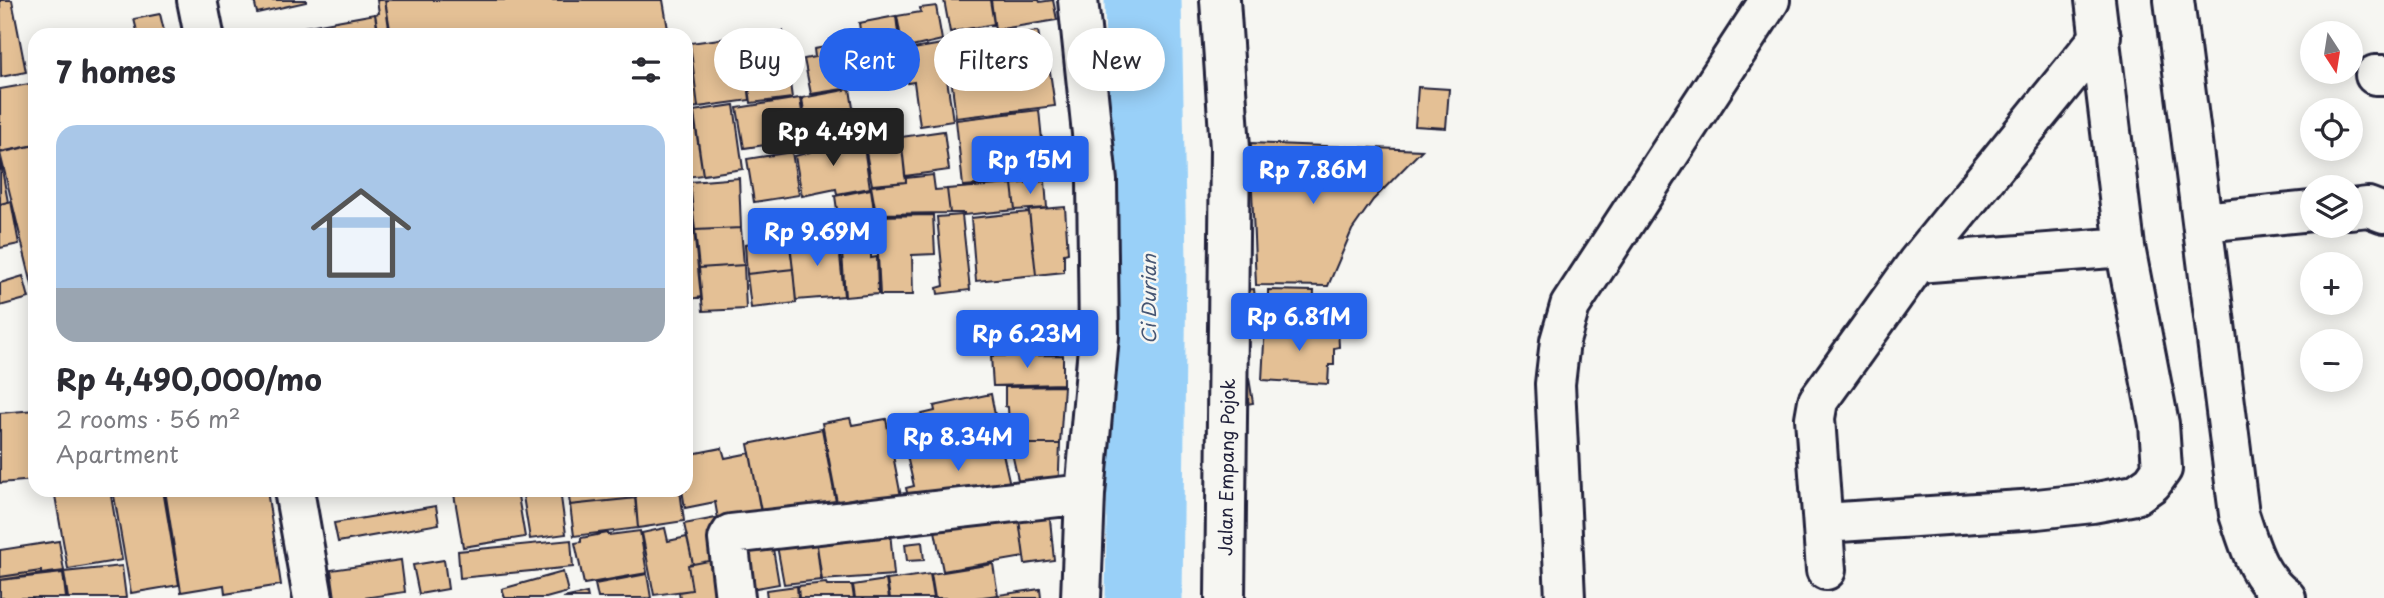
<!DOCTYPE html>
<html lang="en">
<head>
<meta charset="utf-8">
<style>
  :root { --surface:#fff; --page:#f7f7f7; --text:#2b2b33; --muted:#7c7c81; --line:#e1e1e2; --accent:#2563eb }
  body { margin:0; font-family:"Playpen Sans",sans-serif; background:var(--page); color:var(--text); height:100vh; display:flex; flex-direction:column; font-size:26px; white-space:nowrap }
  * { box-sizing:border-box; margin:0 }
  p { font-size:23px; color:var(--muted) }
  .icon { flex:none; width:38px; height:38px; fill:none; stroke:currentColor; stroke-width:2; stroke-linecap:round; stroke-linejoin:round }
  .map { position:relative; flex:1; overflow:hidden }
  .panel { position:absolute; left:28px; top:28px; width:665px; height:469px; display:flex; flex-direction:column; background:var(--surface); border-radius:21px; box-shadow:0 4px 18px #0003 }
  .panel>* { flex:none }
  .guide { position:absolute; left:714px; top:28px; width:665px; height:63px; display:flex; gap:14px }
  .needle { width:46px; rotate:168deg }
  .controls { position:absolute; left:2300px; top:21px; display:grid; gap:14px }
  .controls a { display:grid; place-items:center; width:63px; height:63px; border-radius:50%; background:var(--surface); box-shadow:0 4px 18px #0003; font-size:35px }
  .price { position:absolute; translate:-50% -60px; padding:0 16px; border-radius:7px; background:var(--accent); color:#fff; font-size:23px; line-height:46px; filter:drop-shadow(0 2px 4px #0008) }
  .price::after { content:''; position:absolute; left:50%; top:42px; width:21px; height:16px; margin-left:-10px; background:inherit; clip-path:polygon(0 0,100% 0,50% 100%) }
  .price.selected { background:#222; color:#fff }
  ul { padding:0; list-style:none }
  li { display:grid; align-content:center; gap:14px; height:371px; padding:0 28px }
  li+li { border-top:2px solid var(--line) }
  li span { display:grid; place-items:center; height:217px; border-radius:21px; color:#555 }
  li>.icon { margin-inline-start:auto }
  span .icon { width:126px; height:126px; fill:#fffc; stroke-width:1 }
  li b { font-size:30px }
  h2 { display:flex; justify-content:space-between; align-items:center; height:84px; padding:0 28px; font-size:30px }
  .tag { padding:0 24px; border-radius:32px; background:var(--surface); box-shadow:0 4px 18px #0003; font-size:24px; line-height:63px }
  .tag.selected { background:var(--accent); color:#fff }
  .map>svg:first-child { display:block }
</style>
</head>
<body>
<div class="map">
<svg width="2384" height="598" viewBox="0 0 2384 598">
  <rect width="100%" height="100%" fill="#f6f6f2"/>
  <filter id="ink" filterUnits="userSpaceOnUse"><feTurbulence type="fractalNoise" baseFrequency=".0143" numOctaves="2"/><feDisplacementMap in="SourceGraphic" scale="14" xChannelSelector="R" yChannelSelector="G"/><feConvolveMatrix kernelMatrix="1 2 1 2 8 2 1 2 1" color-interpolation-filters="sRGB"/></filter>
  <g filter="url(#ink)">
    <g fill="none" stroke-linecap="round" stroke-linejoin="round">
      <path stroke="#99d0f8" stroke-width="77" d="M1143,0L1148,262L1144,598"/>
    </g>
    <path fill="#e4c095" stroke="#22223b" stroke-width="2" d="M0,0H12L26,72L1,77Z
      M254,0H306V2L257,13Z
      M377,0H385L390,35H379L375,14L379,13Z
      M385,0H663L669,35H391Z
      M944,0H990L994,24L950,32Z
      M991,0H1039L1040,2L1053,0L1057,20L995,30Z
      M936,6L942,40L903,49L897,16L921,12L920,8Z
      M160,14L165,35H138L134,19Z
      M375,14L378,35H305L303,27Z
      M896,16L898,33L882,37L885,53L864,57L859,23Z
      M997,30L998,36L1038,31L1042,52L1047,51L1055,106L956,118L951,76L954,75L948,38Z
      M783,31L792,98L751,103L742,36Z
      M742,36L750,100L698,107L690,43Z
      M686,43H690L698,107L686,109Z
      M942,44L953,121L920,126L914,82L908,83L902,51Z
      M836,45L837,53L855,50L862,86L811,94L804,59L815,57L814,49Z
      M35,83V145L0,152V89Z
      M1418,87L1449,89L1446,128L1415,126Z
      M850,89L857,133L823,138L820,125L806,127L802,98Z
      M800,98L806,139L744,148L737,108Z
      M734,105L743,169L703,175L693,111Z
      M1039,110L1042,140L1058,138L1061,172L1003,177L1004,183L963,186L956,120Z
      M694,113L703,175L686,177V114Z
      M944,131L949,170L905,176L901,137Z
      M901,137L906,182L872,185L864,141Z
      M863,140L870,188L837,194L836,189L802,196L795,156L810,152V146Z
      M1250,143L1422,150L1373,200L1352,230L1328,286L1256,285Z
      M35,145V297L0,153Z
      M792,152L799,195L754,202L747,159Z
      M0,159L8,202L0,204Z
      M933,175L935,190L947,189L950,213L876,214L871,186L906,182V178Z
      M739,178L741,228L695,230L690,182Z
      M1045,181L1047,208L1015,210L1012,184Z
      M689,182L701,297L686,300V183Z
      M1012,184L1015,210L964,215V213H950L947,189Z
      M871,189L875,218L869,219L870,234L841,237L835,196Z
      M11,201L19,244L0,248V204Z
      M1065,207L1068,253L1064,254V272L1036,275L1029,210Z
      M1029,212L1036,275L976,281L971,218Z
      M933,215L935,254L912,255L913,295H880L876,216Z
      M962,215L970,290L938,294L937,288L944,286L937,217Z
      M741,228L744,265L699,268L695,230Z
      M871,235V258L877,257L878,294L845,297L841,237Z
      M838,236L844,296L796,300L790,242Z
      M789,239L793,269L747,274L745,244Z
      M744,265L746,309L703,311L699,268Z
      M793,269L796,303L751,308L747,274Z
      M23,276L29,298L0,306V283Z
      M1254,289L1257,317L1239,319L1236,291Z
      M1268,290L1314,291L1313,317L1268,315Z
      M1265,324L1338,327L1339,347L1334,348V365H1329L1328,384L1262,380Z
      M1063,355V384L993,386L991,356Z
      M1249,378L1253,403L1234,406L1229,380Z
      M1064,386L1060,444H1010L1008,407L1005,406V387Z
      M991,394L999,436L902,457L893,421L935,411L934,406Z
      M35,410V480L0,483V413Z
      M850,418L852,425L886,419L903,507L860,516L856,498L837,502L822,423Z
      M822,429L836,502L762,516L748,444Z
      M999,436L1011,489L911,509L906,488L914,486L907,456Z
      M1010,444H1060L1058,494L1022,498Z
      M722,448L725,458L750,453L762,519H718L715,502L685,508L682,490H686V455Z
      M54,490H110L122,560L68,569Z
      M113,490H163L179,585L131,593Z
      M165,490H267L281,585L225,594L224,585L181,592Z
      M476,490H517L525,537L463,547L454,494Z
      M522,490H560L566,534L530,539Z
      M568,490H635L636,498L570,505Z
      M635,490H680L684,521L638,528Z
      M635,498L638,528L574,536L570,505Z
      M436,506L439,524L338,542L334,523Z
      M1049,509L1054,560L1025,564L1018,512Z
      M1018,512L1024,557L943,571L933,521Z
      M716,518L724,558L693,564L684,524Z
      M665,528L668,541L687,537L693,564L688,565L692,590L654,595L642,533Z
      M815,530L821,580L784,584L775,535Z
      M640,531L647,573L584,584L575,543L581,542V538L608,533V535Z
      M770,531L779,584L745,590L734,538Z
      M890,531L894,575L822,580L815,532Z
      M571,540L573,567L460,578L458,551Z
      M59,541L64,571L41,574V571L0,577V550Z
      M922,542L924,560L907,561L905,544Z
      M724,558L731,598H680L679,592L692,590L688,565Z
      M401,560L405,592L364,598H335L331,570Z
      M444,560L448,589L419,594L413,565Z
      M993,564L998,595L975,598H935L931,574Z
      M122,566L126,598H68L64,572Z
      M41,571V574L0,580V577Z
      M563,572L568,592L546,598H505L502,589Z
      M63,573L66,598H0V580Z
      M647,574L651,598H598L595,584Z
      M930,574L934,598H890L887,580Z
      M886,580L889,598H855L853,585Z
      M826,583L827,585H852L854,598H799L798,586Z
      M797,586L798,598H767L766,590Z
      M1040,589L1041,598H978Z
      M587,593L588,598H563Z"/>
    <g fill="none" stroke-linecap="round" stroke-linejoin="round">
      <defs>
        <path id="minor" d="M197,0L204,35
          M1078,0L1097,181L1099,336L1085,494L1081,598
          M1220,0L1230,148L1225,598
          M2174,0L2239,514C2250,547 2257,577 2286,598
          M2375,75H2384
          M2350,209L2368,207L2384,213
          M2203,222L2312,211
          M1917,263L2125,247
          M294,490L313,598
          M1824,523L2037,509L2092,503L2135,495L2152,483L2162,469L2159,424L2125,247L2095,0
          M1826,570L1815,418L1818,401L1917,263L2101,36
          M735,598L728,539L731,534L1085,494
          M1565,598L1555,384L1560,341L1570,306L1770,0"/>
      </defs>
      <use href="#minor" stroke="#22223b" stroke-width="44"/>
      <use href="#minor" stroke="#f6f6f2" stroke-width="38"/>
    </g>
  </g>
  <g text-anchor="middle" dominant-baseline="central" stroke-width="5" stroke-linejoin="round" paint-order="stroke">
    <g font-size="18" fill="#22223b" stroke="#f6f6f2">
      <text transform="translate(1226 467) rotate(-89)">Jalan Empang Pojok</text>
    </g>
    <g font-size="19" font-style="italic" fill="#465674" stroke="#f6f6f2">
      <text transform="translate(1148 299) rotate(-90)">Ci Durian</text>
    </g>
  </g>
</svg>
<div class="controls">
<a><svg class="needle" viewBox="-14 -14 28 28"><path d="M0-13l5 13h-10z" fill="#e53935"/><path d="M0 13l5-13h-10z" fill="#7c7c81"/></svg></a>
<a><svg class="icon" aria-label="locate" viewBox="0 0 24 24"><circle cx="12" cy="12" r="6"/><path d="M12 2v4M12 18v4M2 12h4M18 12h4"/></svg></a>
<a><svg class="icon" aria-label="layers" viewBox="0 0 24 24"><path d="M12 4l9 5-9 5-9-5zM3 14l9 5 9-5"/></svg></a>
<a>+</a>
<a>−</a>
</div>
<b class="price selected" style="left:833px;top:168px">Rp 4.49M</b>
<b class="price" style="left:1030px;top:196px">Rp 15M</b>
<b class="price" style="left:1313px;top:206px">Rp 7.86M</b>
<b class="price" style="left:817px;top:268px">Rp 9.69M</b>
<b class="price" style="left:1299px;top:353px">Rp 6.81M</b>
<b class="price" style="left:1027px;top:370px">Rp 6.23M</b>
<b class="price" style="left:958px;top:473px">Rp 8.34M</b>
<div class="guide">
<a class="tag">Buy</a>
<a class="tag selected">Rent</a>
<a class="tag">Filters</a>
<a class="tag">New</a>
</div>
<section class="panel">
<h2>7 homes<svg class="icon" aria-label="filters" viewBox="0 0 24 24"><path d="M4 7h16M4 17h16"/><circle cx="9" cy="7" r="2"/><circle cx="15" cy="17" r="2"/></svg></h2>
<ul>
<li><span style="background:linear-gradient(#a9c7e8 75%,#9aa5b1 0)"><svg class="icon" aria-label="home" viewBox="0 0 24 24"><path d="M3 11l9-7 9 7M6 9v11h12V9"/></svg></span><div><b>Rp 4,490,000/mo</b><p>2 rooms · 56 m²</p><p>Apartment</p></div></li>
</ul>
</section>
</div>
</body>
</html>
